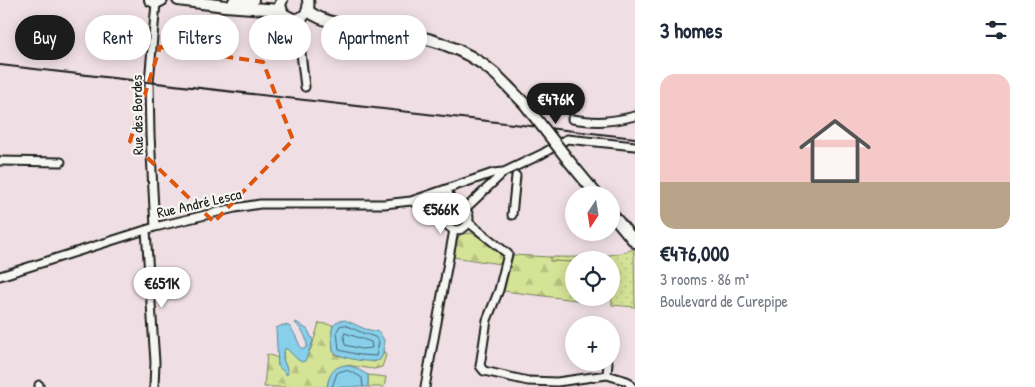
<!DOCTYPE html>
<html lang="en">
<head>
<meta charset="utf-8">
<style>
  :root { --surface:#fff; --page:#f6f6f7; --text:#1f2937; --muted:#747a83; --line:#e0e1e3; --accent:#1c1c1c }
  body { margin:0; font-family:"Patrick Hand",sans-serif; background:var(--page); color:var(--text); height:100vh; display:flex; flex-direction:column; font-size:19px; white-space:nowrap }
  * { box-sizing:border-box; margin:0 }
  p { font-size:16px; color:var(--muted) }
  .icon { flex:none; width:28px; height:28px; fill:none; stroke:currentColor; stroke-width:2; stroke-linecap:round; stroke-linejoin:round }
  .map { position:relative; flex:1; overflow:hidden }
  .drawer { display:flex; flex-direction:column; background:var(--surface); width:400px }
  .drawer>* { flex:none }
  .guide { position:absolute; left:15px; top:15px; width:475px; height:45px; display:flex; gap:10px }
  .needle { width:32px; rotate:192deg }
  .controls { position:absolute; left:565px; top:186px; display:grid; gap:10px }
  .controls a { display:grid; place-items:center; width:55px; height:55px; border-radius:50%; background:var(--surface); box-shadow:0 2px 12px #0003; font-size:25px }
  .price { position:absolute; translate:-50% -42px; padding:0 11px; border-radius:18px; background:#fff; color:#222; font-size:16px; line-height:32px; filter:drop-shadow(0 1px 2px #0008) }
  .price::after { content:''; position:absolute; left:50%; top:30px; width:15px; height:11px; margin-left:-8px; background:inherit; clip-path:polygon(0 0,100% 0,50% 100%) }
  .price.current { background:var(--accent); color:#fff }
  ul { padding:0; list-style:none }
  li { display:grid; align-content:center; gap:10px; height:265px; padding:0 25px }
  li+li { border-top:1px solid var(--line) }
  li span { display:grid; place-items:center; height:155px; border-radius:15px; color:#555 }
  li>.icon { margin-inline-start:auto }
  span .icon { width:90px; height:90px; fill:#fffc; stroke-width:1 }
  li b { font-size:21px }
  h2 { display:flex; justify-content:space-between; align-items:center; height:60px; padding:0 25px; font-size:21px }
  .tag { padding:0 18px; border-radius:22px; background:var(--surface); box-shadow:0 2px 12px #0003; font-size:18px; line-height:45px }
  .tag.current { background:var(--accent); color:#fff }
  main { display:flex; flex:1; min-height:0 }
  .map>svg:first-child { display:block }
</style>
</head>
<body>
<main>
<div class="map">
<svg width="635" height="387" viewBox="0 0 635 387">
  <defs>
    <pattern id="grass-dots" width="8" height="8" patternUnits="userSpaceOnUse" patternTransform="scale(1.25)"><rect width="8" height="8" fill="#d4e396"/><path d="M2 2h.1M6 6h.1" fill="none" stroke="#b5c281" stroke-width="1.8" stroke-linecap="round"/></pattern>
    <pattern id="forest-firs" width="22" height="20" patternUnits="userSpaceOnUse" patternTransform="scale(1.25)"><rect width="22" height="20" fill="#d4e396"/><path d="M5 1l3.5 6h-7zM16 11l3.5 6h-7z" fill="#b5c281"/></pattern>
  </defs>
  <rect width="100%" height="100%" fill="#efdfe4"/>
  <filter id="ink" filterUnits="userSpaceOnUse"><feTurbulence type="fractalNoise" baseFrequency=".02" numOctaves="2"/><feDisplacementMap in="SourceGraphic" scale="10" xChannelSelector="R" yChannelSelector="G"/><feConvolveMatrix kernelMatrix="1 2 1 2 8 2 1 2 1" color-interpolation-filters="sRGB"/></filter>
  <g filter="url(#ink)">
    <path fill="url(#grass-dots)" stroke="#788059" d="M634,249L635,307L612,305L611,260H574V262L549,261L550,257C579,257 606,259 634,249Z"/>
    <path fill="url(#forest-firs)" stroke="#788059" d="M471,233C484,238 493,247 503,257L500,264L453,257L456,241L461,234Z
      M513,255L550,257V261L574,262V298H585L584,301L504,291Z
      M319,323L333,325L332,331L333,351L336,355L375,362L383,354V350L386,355L382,367L374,369L345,365L329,378L327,387H264L267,354L278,358V366L288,371C284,363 280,356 286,348L297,359L307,356L312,346Z
      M368,375L386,377L384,387H368Z"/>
    <path fill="#88cfea" stroke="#5d8798" d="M345,320L365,329L379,332L384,340L383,354L380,360C371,364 339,358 333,351C333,337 326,322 345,320Z
      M296,322L308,330L313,341L305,361L302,362L297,359L286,348L283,352V359L288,372L287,375L278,366L276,328L283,325L289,326C295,332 297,340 301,348L304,349L307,347C307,336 302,330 295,323Z
      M345,365L354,367L368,375V387H327C329,376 332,367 345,365Z"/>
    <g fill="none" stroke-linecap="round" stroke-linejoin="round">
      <path stroke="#47646e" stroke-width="1" d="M345,325L363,333L375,337L379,342L376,356L360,355L339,350L337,331L340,326Z
        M345,333L371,342L372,348L362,349L345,345L344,336Z
        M332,387L337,373C346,367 354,373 362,378L363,387"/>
      <defs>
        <path id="minor" d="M297,19L305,87
          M572,119C597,123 611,122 635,116
          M0,161L61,162
          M447,189L453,207
          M411,201L493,173L503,172
          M445 218a12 12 0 1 1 24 0a12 12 0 1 1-24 0Z
          M465,209L504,172L542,154L567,139L635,146
          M512,215L516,176
          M468,222L508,254L499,290L487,320L480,366L484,371L528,381L557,382L607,375L627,381L632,387
          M155,227L150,135L149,82L156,3
          M146,230L155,362L154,387
          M0,276L155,227L235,208L260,204H384L411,201L445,216
          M607,375L608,362
          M39,385V387
          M425,387L454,230"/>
        <path id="secondary" d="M150,0L156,3L162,0
          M178,0L225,6L281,10
          M282,0L280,5L283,14L293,19C305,19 310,11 308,0
          M234,1L253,0
          M308,11C328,26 357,26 381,29C422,36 462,45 494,73C504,82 514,93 524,103
          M569,161L597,195
          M611,213L635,242"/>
      </defs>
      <use href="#minor" stroke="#1c1c1c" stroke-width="11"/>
      <use href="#secondary" stroke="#1c1c1c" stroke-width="14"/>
      <use href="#minor" stroke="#f6f6f2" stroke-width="7"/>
      <use href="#secondary" stroke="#f6f6f2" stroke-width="10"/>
      <path stroke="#1c1c1c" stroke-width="2" d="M0,65L635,138"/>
      <defs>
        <path id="secondary-bridge" d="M524,103L569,161"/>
      </defs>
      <use href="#secondary-bridge" stroke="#1c1c1c" stroke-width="14" stroke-linecap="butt"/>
      <use href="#secondary-bridge" stroke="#f6f6f2" stroke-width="10"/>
    </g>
  </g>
  <path fill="none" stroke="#de560d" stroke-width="4" stroke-dasharray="10 6" stroke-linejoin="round" d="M160,47L263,62L293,140L214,222L130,141Z"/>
  <g text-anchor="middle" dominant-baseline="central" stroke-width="4.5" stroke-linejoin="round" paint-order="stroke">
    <g font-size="15" fill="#1c1c1c" stroke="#f6f6f2">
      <text transform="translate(137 115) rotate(-91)">Rue des Bordes</text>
      <text transform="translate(199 203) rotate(-13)">Rue André Lesca</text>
    </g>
  </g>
</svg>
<div class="controls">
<a><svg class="needle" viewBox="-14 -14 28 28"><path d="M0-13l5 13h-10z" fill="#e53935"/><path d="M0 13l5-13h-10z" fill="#747a83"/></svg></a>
<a><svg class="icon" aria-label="locate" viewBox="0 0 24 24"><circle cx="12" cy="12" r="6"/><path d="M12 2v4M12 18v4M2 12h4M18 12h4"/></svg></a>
<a>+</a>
</div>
<b class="price current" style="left:556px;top:125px">€476K</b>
<b class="price" style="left:441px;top:235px">€566K</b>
<b class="price" style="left:162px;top:309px">€651K</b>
<div class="guide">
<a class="tag current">Buy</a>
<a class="tag">Rent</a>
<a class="tag">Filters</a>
<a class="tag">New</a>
<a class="tag">Apartment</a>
</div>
</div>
<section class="drawer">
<h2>3 homes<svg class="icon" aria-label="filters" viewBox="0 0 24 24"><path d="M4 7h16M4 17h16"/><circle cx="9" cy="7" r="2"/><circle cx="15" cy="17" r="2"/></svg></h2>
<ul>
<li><span style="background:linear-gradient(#f6c9c9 70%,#b9a48a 0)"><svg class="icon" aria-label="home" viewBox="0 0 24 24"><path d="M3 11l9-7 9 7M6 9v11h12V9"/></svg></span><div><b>€476,000</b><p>3 rooms · 86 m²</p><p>Boulevard de Curepipe</p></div></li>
</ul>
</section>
</main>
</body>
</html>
